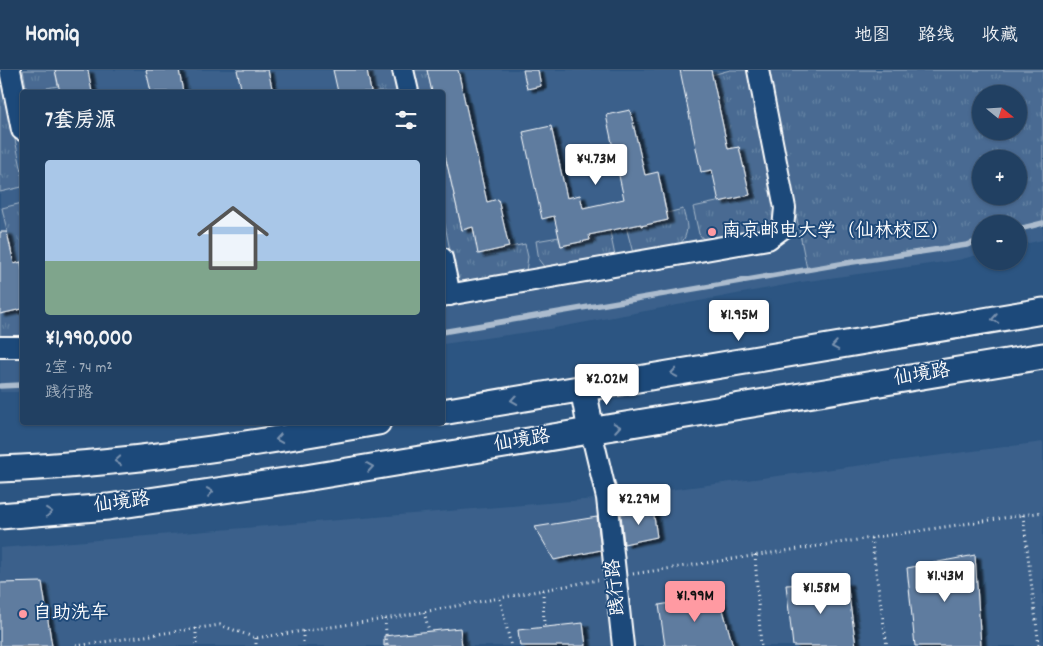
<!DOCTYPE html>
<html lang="zh">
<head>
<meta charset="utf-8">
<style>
  :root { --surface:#214062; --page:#2d4b6b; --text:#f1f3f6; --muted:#a2afbe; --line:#3e5977; --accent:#ff9aa2 }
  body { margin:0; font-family:Dekko,"LXGW WenKai TC",sans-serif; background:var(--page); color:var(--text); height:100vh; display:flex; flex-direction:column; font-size:19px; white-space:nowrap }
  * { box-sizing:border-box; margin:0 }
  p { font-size:16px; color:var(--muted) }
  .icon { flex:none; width:28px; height:28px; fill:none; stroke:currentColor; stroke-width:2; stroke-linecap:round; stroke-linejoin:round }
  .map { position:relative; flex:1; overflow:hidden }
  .drawer { position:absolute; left:20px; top:20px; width:425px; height:335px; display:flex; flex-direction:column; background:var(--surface); border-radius:5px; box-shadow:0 1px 4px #0004,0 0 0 1px var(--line) }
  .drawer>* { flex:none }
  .needle { width:32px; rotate:108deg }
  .buttons { position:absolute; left:972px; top:15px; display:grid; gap:10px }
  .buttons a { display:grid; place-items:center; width:55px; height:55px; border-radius:50%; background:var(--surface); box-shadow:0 1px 4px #0004,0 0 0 1px var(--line); font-size:25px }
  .price { position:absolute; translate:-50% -42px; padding:0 11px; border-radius:5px; background:#fff; color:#222; font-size:16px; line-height:32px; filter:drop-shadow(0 1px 2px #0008) }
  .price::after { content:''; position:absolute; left:50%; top:30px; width:15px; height:11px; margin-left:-8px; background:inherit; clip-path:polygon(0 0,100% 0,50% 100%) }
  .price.active { background:var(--accent); color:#111 }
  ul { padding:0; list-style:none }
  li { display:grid; align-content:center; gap:10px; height:265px; padding:0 25px }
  li span { display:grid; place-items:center; height:155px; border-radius:5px; color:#555 }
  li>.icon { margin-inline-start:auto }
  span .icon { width:90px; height:90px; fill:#fffc; stroke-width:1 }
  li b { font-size:21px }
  h2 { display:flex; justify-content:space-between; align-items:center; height:60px; padding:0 25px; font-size:21px }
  header { display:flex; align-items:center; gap:30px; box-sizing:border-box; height:70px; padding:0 25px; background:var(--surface); border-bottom:1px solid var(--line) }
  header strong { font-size:24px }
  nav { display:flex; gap:28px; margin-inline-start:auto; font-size:18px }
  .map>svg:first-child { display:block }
</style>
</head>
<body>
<header>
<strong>Homiq</strong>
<nav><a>地图</a><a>路线</a><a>收藏</a></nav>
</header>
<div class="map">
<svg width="1043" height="576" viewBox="0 0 1043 576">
  <defs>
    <pattern id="grass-tufts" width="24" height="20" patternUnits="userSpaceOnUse" patternTransform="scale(1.25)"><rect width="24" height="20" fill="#486b92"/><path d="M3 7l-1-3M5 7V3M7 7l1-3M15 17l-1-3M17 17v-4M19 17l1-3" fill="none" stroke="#6381a2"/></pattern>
    <filter id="shadow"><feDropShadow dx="5.5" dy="3" stdDeviation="1" flood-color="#0009"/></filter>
  </defs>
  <rect width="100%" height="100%" fill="#2c5582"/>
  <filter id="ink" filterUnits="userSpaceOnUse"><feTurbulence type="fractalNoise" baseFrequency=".02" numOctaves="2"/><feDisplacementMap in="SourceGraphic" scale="10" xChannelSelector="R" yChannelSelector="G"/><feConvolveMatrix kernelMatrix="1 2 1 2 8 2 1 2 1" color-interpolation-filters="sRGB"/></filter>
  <g filter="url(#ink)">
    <path fill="#3b618b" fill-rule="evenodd" d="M0,0H1043V170L1019,175V154H981V184L958,190L801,212L549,259L443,274L442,22H22V322H0ZM981,24H1019V61H981ZM981,89H1019V126H981Z
      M1043,372V576H0V478L607,428Z"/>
    <path fill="url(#grass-tufts)" stroke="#a4b5c8" fill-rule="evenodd" d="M0,0L22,102V117L0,122Z
      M23,0H55L58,16L47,18L48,22H27Z
      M367,0H393L397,22H371Z
      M412,0H427L432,22H417Z
      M730,0H747L775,142L774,152L767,160L704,170L699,164L693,137L750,125L739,77L728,79L712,5Z
      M767,0H1043V153L1019,159V154H981V170L967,175L807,199ZM981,24H1019V61H981ZM981,89H1019V126H981Z
      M442,72L462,160L473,157L479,184L525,174L528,187L526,201L518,208L463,213L455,206L443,145Z
      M22,133V201L21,192L14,194L2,138Z
      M683,139C684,145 687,152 687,158C685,185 653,184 634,187L623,145L638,141L642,156L668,150L667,143Z
      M607,147L616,191L545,198L539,190L536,171L559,167L561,176L589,170L586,152Z
      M22,239V269L0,268V244Z"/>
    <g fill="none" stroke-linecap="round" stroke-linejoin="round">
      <path stroke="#acbcce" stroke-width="5.5" d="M1019,159L1043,153
        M442,262L846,193L967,175L981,170
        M0,316L22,315"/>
    </g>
    <path fill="#5e7c9f" stroke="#fff" filter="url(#shadow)" d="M55,0H88L92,22H60Z
      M146,0H179L183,22H151Z
      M237,0H268L273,22H242Z
      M333,0H367L371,22H338Z
      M427,0H458L487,132L498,129L509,177L478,184L473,157L462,160L442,72V22H432Z
      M523,0H538L541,16L527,19Z
      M680,0H711L728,79L739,77L750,125L719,132L712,100L701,102Z
      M630,40L645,105L658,102L668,150L641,156V154L589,165L590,170L561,176L554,146L542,149L523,62L551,56L567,128L580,125L583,138L624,129L606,45Z
      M0,162H7L14,194L21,192L22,201V239L0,244Z
      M653,439L657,467L624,474L621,444Z
      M597,447L601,480L554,490L535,457Z
      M975,485L981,576H915L907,498Z
      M42,512L52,576H0V513Z
      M847,512L856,576H793L786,515Z
      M719,525L733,576H665L659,535Z
      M583,553L586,576H520L518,560Z
      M460,558L462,576H384V566Z"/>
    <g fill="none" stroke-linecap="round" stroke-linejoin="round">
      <defs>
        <path id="minor" d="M10,0L22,60
          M403,0L408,22
          M442,188L450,225
          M442,226L768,169L783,158L785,138L758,0
          M0,277H22
          M591,361L607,428L623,576"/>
        <path id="major" d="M583,318L591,361
          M442,342L1043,241
          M0,399C128,394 253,374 378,352
          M0,446L108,437L299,409L1043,286"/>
      </defs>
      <use href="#minor" stroke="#fff" stroke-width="24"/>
      <use href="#major" stroke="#fff" stroke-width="29"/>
      <path stroke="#fff" stroke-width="3" stroke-dasharray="1 4" stroke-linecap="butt" d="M1023,445L1039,576
        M871,468L887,576
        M755,485L761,576
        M633,504L1043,442
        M543,520L544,557
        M500,529L511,576
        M424,542L429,561
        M385,549L387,576
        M196,558V576
        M303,561V576
        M256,568V576
        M76,576L220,555L256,568L385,549L598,510"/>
      <use href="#minor" stroke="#1f4a7a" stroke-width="20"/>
      <use href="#major" stroke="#1f4a7a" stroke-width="25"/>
    </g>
    <defs><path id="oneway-chevron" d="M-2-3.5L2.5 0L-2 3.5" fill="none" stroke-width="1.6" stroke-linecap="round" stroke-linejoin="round" transform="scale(1.25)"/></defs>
    <g stroke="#7992af">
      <use href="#oneway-chevron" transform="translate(995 249) rotate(170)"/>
      <use href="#oneway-chevron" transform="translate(835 276) rotate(170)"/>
      <use href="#oneway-chevron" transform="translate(674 303) rotate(170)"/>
      <use href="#oneway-chevron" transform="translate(514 330) rotate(171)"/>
      <use href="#oneway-chevron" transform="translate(617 357) rotate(-9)"/>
      <use href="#oneway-chevron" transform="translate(279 369) rotate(171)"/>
      <use href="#oneway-chevron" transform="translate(118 391) rotate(175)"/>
      <use href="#oneway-chevron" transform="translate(370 397) rotate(-9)"/>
      <use href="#oneway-chevron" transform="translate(210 422) rotate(-8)"/>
      <use href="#oneway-chevron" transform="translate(49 442) rotate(-5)"/>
    </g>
  </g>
  <g fill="#ff9aa2" stroke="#1f4a7a" stroke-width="2">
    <circle cx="712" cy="162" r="5"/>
    <circle cx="23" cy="544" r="5"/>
  </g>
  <g text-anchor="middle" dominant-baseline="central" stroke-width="4" stroke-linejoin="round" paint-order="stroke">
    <g font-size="19" fill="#fff" stroke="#1f4a7a" text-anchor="start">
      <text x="722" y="162">南京邮电大学（仙林校区）</text>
      <text x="33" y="544">自助洗车</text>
    </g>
    <g font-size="19" fill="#fff" stroke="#1f4a7a">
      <text transform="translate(922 306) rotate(-9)">仙境路</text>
      <text transform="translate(522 372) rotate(-9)">仙境路</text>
      <text transform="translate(122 434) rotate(-7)">仙境路</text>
      <text transform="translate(617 517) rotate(-96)">践行路</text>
    </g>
  </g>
</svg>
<div class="buttons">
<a><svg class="needle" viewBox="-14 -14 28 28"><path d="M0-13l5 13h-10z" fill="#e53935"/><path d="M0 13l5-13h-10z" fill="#a2afbe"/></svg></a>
<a>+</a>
<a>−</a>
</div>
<b class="price" style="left:596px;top:116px">¥4.73M</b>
<b class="price" style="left:739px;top:272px">¥1.95M</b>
<b class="price" style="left:607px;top:336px">¥2.02M</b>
<b class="price" style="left:639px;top:456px">¥2.29M</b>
<b class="price" style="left:945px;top:533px">¥1.43M</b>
<b class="price" style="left:821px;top:545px">¥1.58M</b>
<b class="price active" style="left:695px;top:553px">¥1.99M</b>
<section class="drawer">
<h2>7套房源<svg class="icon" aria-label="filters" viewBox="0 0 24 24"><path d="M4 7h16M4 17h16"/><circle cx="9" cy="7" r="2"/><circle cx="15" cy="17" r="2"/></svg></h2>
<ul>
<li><span style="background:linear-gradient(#a9c7e8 65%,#7fa58c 0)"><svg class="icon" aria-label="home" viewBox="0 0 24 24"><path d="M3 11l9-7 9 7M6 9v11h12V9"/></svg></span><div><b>¥1,990,000</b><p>2室 · 74 m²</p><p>践行路</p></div></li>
</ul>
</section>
</div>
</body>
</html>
